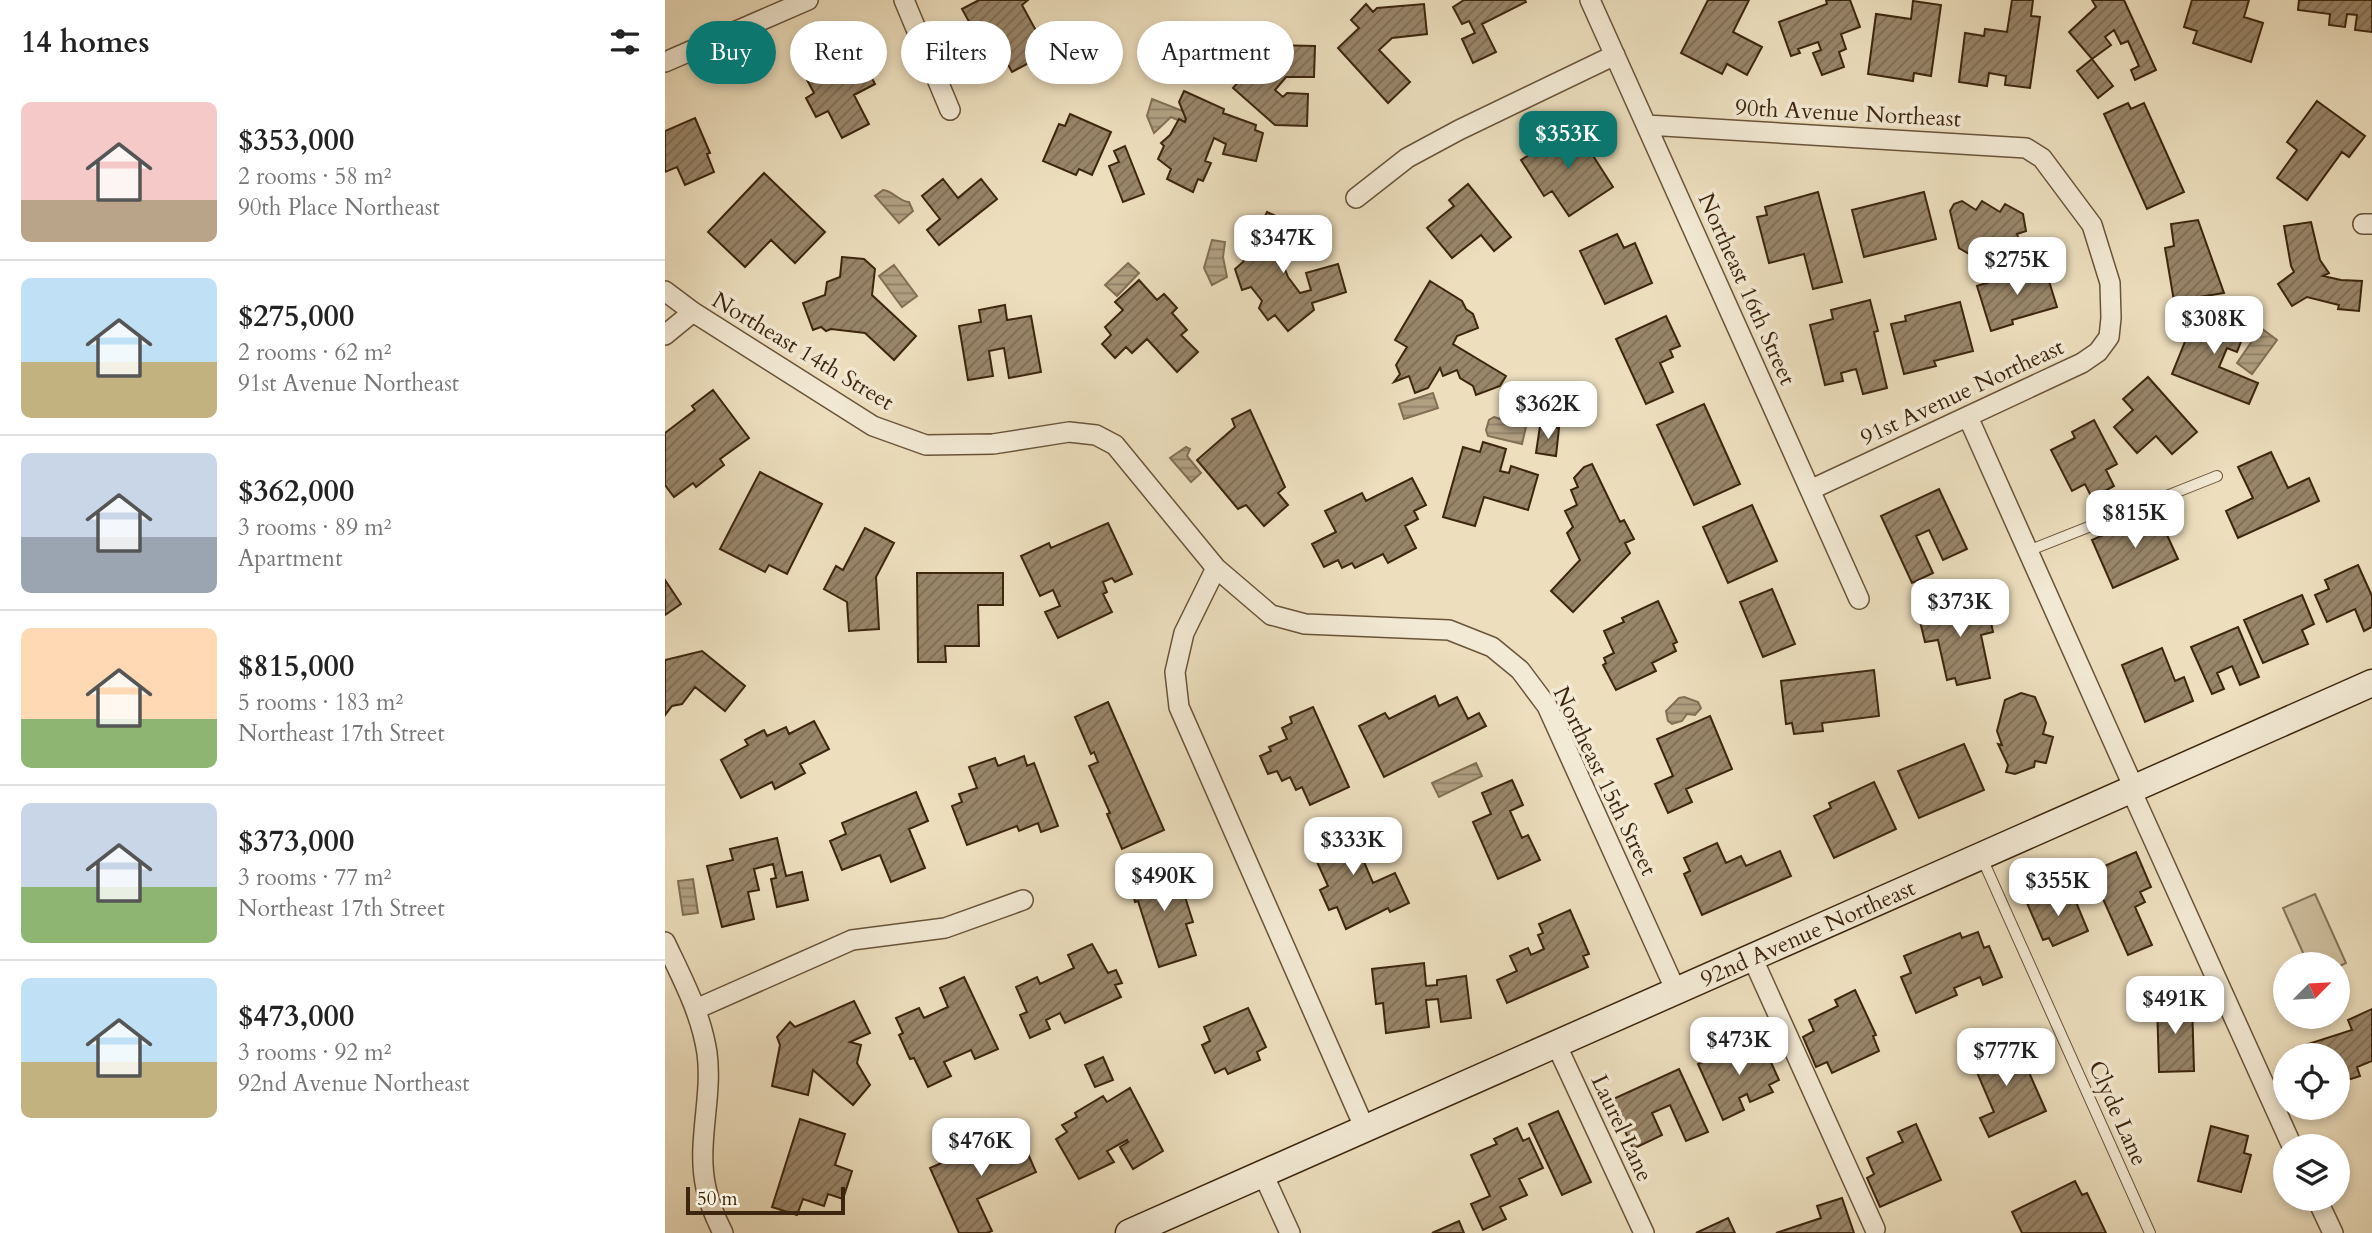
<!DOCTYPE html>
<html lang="en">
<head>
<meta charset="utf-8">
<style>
  :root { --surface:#fff; --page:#f2f2f2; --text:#222; --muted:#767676; --line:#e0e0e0; --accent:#0f766e }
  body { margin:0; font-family:Cardo,serif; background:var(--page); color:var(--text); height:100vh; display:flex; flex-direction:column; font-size:26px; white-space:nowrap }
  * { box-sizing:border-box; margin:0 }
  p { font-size:23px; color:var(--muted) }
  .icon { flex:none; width:38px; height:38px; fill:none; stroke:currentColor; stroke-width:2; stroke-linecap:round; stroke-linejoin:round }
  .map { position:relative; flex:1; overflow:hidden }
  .panel { display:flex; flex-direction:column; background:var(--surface); width:665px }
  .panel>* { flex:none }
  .guide { position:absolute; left:21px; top:21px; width:665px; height:63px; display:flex; gap:14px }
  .needle { width:46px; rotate:66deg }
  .buttons { position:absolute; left:1608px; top:952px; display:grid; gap:14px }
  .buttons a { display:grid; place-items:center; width:77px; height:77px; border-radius:50%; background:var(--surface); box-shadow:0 4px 10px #0003; font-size:35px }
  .scale { position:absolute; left:21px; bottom:18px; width:159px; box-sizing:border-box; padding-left:7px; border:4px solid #3d260e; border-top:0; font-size:19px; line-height:24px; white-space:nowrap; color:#3d260e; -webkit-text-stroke:5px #f3ead5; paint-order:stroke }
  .price { position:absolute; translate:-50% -60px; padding:0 16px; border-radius:14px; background:#fff; color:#222; font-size:23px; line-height:46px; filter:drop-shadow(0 2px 4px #0008) }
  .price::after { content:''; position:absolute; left:50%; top:42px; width:21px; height:16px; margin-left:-10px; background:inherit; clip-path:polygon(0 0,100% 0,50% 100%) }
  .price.current { background:var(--accent); color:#fff }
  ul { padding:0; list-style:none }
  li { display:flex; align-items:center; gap:21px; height:175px; padding:0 21px }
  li+li { border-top:2px solid var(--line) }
  li span { display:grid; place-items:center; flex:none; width:196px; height:140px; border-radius:10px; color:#555 }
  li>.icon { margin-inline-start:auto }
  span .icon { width:84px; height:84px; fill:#fffc; stroke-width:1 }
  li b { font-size:30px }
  h2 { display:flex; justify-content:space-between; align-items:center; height:84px; padding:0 21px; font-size:30px }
  .tag { padding:0 24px; border-radius:32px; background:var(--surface); box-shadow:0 4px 10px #0003; font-size:24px; line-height:63px }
  .tag.current { background:var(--accent); color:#fff }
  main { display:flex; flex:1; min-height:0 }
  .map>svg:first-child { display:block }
</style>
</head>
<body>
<main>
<section class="panel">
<h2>14 homes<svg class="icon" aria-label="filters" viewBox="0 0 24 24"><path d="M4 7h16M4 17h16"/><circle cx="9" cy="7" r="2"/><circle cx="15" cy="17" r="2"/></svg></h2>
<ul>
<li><span style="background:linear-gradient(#f6c9c9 70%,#b9a48a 0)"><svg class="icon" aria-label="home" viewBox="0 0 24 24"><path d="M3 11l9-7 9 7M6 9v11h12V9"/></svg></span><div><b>$353,000</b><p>2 rooms · 58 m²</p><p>90th Place Northeast</p></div></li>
<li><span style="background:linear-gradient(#bfe0f5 60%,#c2b280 0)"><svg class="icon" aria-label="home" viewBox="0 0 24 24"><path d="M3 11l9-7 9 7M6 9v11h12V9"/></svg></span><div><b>$275,000</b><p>2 rooms · 62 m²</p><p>91st Avenue Northeast</p></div></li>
<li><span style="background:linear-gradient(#c9d6e8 60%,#9aa5b1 0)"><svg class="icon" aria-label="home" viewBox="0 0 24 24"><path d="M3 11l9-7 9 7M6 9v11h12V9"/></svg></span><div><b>$362,000</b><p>3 rooms · 89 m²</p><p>Apartment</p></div></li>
<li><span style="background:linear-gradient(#ffd9b3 65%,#8fb573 0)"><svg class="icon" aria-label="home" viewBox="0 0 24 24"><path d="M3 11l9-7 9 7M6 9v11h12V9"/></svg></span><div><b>$815,000</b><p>5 rooms · 183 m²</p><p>Northeast 17th Street</p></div></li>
<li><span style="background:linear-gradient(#c9d6e8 60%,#8fb573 0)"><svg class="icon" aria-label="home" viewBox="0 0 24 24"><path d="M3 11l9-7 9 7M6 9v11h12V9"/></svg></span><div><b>$373,000</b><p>3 rooms · 77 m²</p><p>Northeast 17th Street</p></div></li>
<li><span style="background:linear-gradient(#bfe0f5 60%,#c2b280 0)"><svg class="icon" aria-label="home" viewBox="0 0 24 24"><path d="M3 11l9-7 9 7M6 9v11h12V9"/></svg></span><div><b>$473,000</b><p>3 rooms · 92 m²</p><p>92nd Avenue Northeast</p></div></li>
</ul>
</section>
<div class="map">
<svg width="1707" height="1233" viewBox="0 0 1707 1233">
  <defs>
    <pattern id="water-rules" width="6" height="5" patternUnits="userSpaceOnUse" patternTransform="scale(1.75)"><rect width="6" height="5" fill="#b1a082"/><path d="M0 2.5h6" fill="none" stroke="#918269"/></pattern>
    <pattern id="building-hatch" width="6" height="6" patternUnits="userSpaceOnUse" patternTransform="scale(1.75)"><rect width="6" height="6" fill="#99866a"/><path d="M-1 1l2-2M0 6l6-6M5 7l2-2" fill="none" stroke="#7e6d56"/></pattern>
  </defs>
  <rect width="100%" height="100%" fill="#eddfbe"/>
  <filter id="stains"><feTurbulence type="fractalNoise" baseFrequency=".00286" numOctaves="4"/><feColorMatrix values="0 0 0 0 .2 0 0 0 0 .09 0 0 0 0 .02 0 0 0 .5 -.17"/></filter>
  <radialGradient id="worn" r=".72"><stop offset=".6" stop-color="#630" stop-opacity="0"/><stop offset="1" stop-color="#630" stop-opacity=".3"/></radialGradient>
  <path fill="#cfc0a0" stroke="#867357" stroke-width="2" d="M1650,894L1681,963L1673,967V964H1643L1618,908Z"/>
  <path fill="url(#water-rules)" stroke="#836f54" stroke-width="2" d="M487,99L523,113L519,123L506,117L489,133L482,116Z
    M218,190C228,191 235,202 244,202L248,211L234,223L210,196Z
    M547,240L560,242L558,257L562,277L547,285L539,268Z
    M463,263L474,273L452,296L440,285Z
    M229,265L252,296L237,307L214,276Z
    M1596,328L1612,340L1587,374L1572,363Z
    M768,393L773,408L739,419L734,404Z
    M829,417L861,427L857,444L823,436L821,430L824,420Z
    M521,447L525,449L522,456L536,473L526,482L505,458Z
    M1019,697L1033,702L1036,708L1030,715L1022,714L1017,721L1007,724L1003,721L1001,711L1014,698Z
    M811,763L817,776L774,797L767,783Z
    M28,879L33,913L18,915L13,881Z"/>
  <path fill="url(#building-hatch)" stroke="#3d260e" stroke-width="2" d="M314,0H363L357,5L375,38L363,44L371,59L347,72L331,43L335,41L329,30L313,38L297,9Z
    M799,0H860L861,2L817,24L831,52L808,63L797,39L810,33L804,21L797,24L788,7Z
    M1043,0H1084L1068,32L1097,47L1082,75L1062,64L1057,74L1016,53Z
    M1161,0H1185L1195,27L1176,34L1181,49L1174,52L1179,67L1157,75L1148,53L1156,50L1153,42L1133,49L1135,53L1126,56L1114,22L1162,4Z
    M1347,0H1368L1366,16L1375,17L1365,88L1340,85L1341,76L1324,73L1322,86L1294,82L1300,33L1319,36L1320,29L1342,32Z
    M1427,0H1459L1491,70L1470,80L1466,70L1474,66L1463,41L1456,44L1449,30L1440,37L1446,45L1427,59L1404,32L1431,7Z
    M1527,0H1584L1579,17L1598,23L1586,62L1528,43L1532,31L1519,27Z
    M1634,0H1707V32L1690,30L1692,15L1682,14L1680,27L1664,25L1665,14L1633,10Z
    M1248,1L1276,5L1266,76L1249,73L1248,81L1203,74L1211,14L1246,19Z
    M701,4L708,12L712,8L759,4L762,34L727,38L714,50L745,82L723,103L673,48L694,28L686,20Z
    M607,45L650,46L649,77H621L610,90L618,97L622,93L643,94L642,126L610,125L568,88L584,70L577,63L592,46L600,53Z
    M181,59L184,65L197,59L210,84L189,95L204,124L177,138L163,111L151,117L141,98L149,93L142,80Z
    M1427,59L1448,86L1433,98L1412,71Z
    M519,91L559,109L558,113L591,125L590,130L598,133L591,161L558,154L561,144L549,138L540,161L546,163L538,181L533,179L528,192L502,179L506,169L493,159L499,146L496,143L505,135L514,119L520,122L521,119L514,102Z
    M1652,101L1700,136L1684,157L1677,152L1642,200L1612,178L1632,150L1622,142Z
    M1463,103L1466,109L1479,103L1519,192L1482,209L1439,114Z
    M405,114L446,132L427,175L414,169L411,175L378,161L394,124L400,126Z
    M30,118L45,153L42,154L49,172L20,185L12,167L0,172V131Z
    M909,126L948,187L904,216L887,191L879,196L856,160Z
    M460,146L479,194L458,202L444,166L454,162L449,151Z
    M99,173L160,232L130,263L106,240L80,267L43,232Z
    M278,179L293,198L316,179L332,199L274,245L262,230L275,219L257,196Z
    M803,184L846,237L829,251L816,235L787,258L762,228L789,206L784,200Z
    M1153,192L1177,282L1148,289L1139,254L1104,263L1092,217L1102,215L1100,207Z
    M1259,192L1271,239L1199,257L1187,210Z
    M1297,201L1311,210L1317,201L1335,212L1340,204L1358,214L1361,231L1352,234L1355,243L1306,255L1294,248L1285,211L1289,204Z
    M602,212L629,224L632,235L618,264L623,277L635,293L646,290L641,273L673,264L681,292L647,303L649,310L623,331L610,315L603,320L594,308L597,301L586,287L577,290L570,269L578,262Z
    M1533,220L1559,293L1509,301L1500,248L1509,246L1506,224Z
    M1646,222L1655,260L1664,273L1658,276L1676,280L1697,281L1694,311L1673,309L1674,305L1642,297L1627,306L1613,284L1629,272L1626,266L1619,226Z
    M952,234L959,248L970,243L987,283L940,304L915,251Z
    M177,257L199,259L210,269L207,295L251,336L229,360L200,333L166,329L161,331L156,327L148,330L138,303L160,295L162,282L175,277Z
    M1379,265L1392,307L1347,320L1348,324L1326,331L1312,286Z
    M474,280L492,300L499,294L512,308L507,313L522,330L516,335L533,352L512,372L482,339L467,353L461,347L450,358L437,344L446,335L440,327L458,310L450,302Z
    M765,281L797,301L801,309L808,314L813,328L792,336L788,344L841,376L835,386L811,395L808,386L795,378L792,370L778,376L775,368L763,388L750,393L744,376L729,382L735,374L731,365L742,347L730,340Z
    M1205,300L1213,331L1209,332L1222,388L1198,394L1191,369L1176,373L1178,381L1160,385L1145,325L1168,319L1166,310Z
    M1295,302L1308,351L1269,361L1271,366L1239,374L1226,324L1241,321L1240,316Z
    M340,305L342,320L366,316L376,372L344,378L339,348L324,351L328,376L303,380L294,326L316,322L314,310Z
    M1532,312L1559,323L1563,313L1584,321L1572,352L1562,348L1554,367L1593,383L1584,404L1507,374Z
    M1001,316L1015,346L1005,350L1008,357L995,363L1008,392L981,404L951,339Z
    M1483,377L1532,432L1507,454L1491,436L1472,453L1449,427L1468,410L1458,399Z
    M48,390L84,438L55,459L59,465L31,487L28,483L9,497L0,485V433L30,410L27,406Z
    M1039,404L1075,484L1029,505L992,425Z
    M585,410L620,487L613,493L623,505L599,526L581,505L573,509L532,460L570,427L567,419Z
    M1429,420L1452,464L1441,470L1449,486L1427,498L1420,484L1407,491L1386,450L1410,438L1407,432Z
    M875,426L894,428L891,456L871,453Z
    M818,442L841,449L835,471L844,473L846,466L873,475L863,510L819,497L810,526L778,517L798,447L815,452Z
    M1606,452L1623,488L1644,478L1654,501L1573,538L1561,511L1588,498L1573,467Z
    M927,464L955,522L959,520L969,539L960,543L965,553L908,612L886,591L915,560L902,533L908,527L900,511L912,505L906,490L913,487L909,478L919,467Z
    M95,472L157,504L122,574L104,565L100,572L55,549Z
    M747,478L761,505L749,511L753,519L740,526L751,548L723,563L718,554L690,568L687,563L677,568L673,560L659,567L647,544L671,532L660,511L697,493L701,501Z
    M1274,489L1302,549L1278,560L1264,530L1251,536L1268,573L1247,583L1216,516Z
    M1087,505L1112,561L1063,583L1038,527Z
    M1491,511L1513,559L1448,588L1427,540Z
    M443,523L467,574L450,582L447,578L438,582L442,592L438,594L447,612L393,638L380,612L395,606L388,590L375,596L356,556L384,543L386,548Z
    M200,528L229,543L211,577L214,629L184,631L182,602L159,589L171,566L178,570Z
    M1693,565L1707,596V627L1699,631L1690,609L1662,622L1650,595L1664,589L1660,580Z
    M252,573H338V605H313L314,646H280L281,662H253Z
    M0,580L16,604L0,615Z
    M1107,589L1130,644L1098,657L1075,602Z
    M1637,595L1649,624L1637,630L1643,644L1598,663L1579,620Z
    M1321,598L1328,632L1316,635L1325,678L1292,685L1290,678L1282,680L1273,640L1260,642L1253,613Z
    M993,601L1012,642L1008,644L1011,651L987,663L991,671L951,690L938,665L941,663L939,658L949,653L939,631L959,622L957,618Z
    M1573,627L1594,677L1575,685L1567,666L1552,673L1559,689L1547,694L1526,647Z
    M1497,648L1510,681L1519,677L1528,701L1480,722L1457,665Z
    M37,651L80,686L60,711L30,687L17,704L7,706L0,715V660Z
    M1209,670L1214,716L1157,723L1158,731L1129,734L1127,723L1121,724L1116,681Z
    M1356,693L1370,697L1381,723L1378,734L1388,737L1381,763L1370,761L1369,767L1350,774L1341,772L1343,765L1333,744L1337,745L1332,731L1340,700Z
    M770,696L774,706L792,697L803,719L814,713L821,726L719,777L694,726L720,713L724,719Z
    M443,702L499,830L457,849L442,814L445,813L424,766L433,762L429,752L426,754L410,717Z
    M648,707L684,787L645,805L637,787L631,790L625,777L617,781L612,771L603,774L595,756L606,751L604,747L622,739L617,728L627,723L625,717Z
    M1045,716L1067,769L1021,789L1027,802L1003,813L990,784L1008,776L992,739Z
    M149,721L164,749L135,764L140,773L110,789L107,782L76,798L56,760L83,745L80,740L99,730L102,736L121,727L124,734Z
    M1299,744L1319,790L1254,818L1233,771Z
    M359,756L362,766L369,763L393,826L376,832L373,823L354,831L352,826L302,845L287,806L297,802L294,794L312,788L304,767L330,758L333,766Z
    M847,780L858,805L845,811L857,838L863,835L875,860L833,879L808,822L826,814L817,793Z
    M1209,782L1231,829L1169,858L1149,816L1166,808L1164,803Z
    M251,792L263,821L244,829L260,868L226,882L215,855L177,870L165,841L181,834L177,823Z
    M695,819L702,836L690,841L708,883L730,873L744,903L725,912L723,908L681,929L672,907L664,910L655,890L663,886L643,842Z
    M112,838L121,876L137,872L143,900L112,907L106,879L111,878L108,864L89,869L94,890L83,892L89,919L57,927L42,866L68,860L65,849Z
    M1052,843L1061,863L1076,856L1081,866L1115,851L1126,876L1037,915L1019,874L1025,871L1019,858Z
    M1471,852L1486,887L1475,892L1480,902L1470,907L1487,945L1463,955L1426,872Z
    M509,862L528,922L521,924L531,955L494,967L473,901L470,902L463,876Z
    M1406,890L1423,931L1388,946L1384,938L1378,940L1362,903L1379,896L1381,901Z
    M905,910L924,954L918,956L923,967L842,1003L832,980L852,971L845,956L863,948L866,955L879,949L873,935L878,933L874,924Z
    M1313,932L1319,948L1324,946L1337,977L1318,985L1315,977L1289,988L1292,995L1251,1013L1236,977L1246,973L1239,956L1295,933L1297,938Z
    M427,944L443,973L451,970L457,983L450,985L456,997L400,1023L395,1013L381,1020L385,1029L365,1038L355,1015L362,1012L351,987L372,977L375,984L409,968L403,955Z
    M759,963L761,986L772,985V980L801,976L806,1018L776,1022L773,999L761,1000L764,1027L721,1033L718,1003L711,1004L707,969Z
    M299,977L333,1049L310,1059L306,1050L279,1062L286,1076L263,1087L249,1058L245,1059L234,1035L238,1033L231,1018L254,1008L259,1018L283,1007L275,988Z
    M1190,990L1211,1035L1208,1036L1214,1051L1167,1073L1162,1062L1151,1067L1138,1037L1149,1031L1144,1020L1173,1006L1170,1000Z
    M189,1001L205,1033L185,1042L196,1045L192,1063L205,1085L188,1105L148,1070L143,1095L107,1086L115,1045L112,1037L125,1022L130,1027Z
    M1527,1001L1529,1071L1494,1072L1492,1002Z
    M583,1008L601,1047L592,1052L595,1060L563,1074L560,1068L550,1073L537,1045L545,1041L539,1027Z
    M1707,1009V1061L1692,1067L1695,1076L1673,1083V1055H1630L1628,1049L1687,1030L1683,1020Z
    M1095,1038L1114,1080L1104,1085L1108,1092L1085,1102L1082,1094L1074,1098L1079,1110L1058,1120L1033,1064Z
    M1342,1039L1349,1055L1355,1052L1381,1111L1324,1137L1315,1118L1329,1112L1305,1056Z
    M438,1057L448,1080L430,1087L420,1065Z
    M1014,1069L1043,1132L1021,1141L1005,1105L987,1113L997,1135L968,1149L946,1100Z
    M465,1088L498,1151L468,1169L455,1147L463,1142L462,1140L442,1151L449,1162L414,1179L391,1139L402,1132L397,1125L412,1117L410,1113L438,1096L442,1102Z
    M893,1111L926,1182L897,1195L864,1124Z
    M135,1119L180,1134L170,1165L187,1171L178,1199L163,1194L159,1206L138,1199L132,1215L107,1207Z
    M1251,1124L1276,1180L1215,1207L1202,1178L1209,1174L1202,1158L1238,1142L1233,1132Z
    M1546,1126L1583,1136L1579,1153L1586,1155L1576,1192L1533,1181Z
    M852,1128L858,1141L864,1138L878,1168L854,1179L862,1195L835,1207L841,1219L818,1230L806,1204L825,1196L806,1155L832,1144L829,1139Z
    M352,1129L371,1172L312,1199L327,1231L322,1233H294L265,1168Z
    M1410,1181L1417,1195L1422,1193L1441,1233H1357L1347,1212Z
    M1177,1198L1189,1233H1111L1156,1218L1152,1206Z
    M1063,1218L1070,1233H1031Z
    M794,1221L799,1233H767Z"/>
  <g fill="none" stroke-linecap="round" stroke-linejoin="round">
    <defs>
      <path id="lane" d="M1363,551L1552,476
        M1316,856L1485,1233"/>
      <path id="street" d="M239,0L285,110
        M925,0L1194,599
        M0,62L143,0
        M982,125L1361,148L1377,158L1427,225L1445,283L1446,318L1444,337L1433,352L1417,363L1145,490
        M691,198L742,158L794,130L950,55
        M1698,224H1707
        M0,291L28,312L208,426L261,445L328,444L404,432L431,435L450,445L551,568L606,615L640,624L784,630L827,647L855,670L882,706L1011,991
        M0,335L28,312
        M1303,417L1469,788
        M551,568L519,633L510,672L514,707L700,1129
        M1466,790L1627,1146
        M0,942C17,978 36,1013 42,1053C48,1097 31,1144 41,1188C44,1203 51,1219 58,1233
        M1087,957L1210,1229
        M31,1009L187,940L280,928L358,900
        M891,1044L979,1233
        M598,1174L625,1233
        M1652,1199L1668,1233"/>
      <g id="secondary">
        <path id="s1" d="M464,1233L1707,683"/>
      </g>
    </defs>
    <use href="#lane" stroke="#69543a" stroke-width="12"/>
    <use href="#street" stroke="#69543a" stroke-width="22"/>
    <use href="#secondary" stroke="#3d260e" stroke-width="29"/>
    <use href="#lane" stroke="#f3ead5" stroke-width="10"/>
    <use href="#street" stroke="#f3ead5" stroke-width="19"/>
    <use href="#secondary" stroke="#f3ead5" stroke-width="26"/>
  </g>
  <g text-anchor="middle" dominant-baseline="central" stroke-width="7" stroke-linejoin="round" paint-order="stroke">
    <g font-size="23" fill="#3d260e" stroke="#f3ead5">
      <text transform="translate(1183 113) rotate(3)">90th Avenue Northeast</text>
      <text transform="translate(1082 289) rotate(66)">Northeast 16th Street</text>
      <text transform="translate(138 351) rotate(31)">Northeast 14th Street</text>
      <text transform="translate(1297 392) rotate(-25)">91st Avenue Northeast</text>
      <text transform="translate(940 781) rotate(64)">Northeast 15th Street</text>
      <text stroke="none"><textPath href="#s1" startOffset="742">92nd Avenue Northeast</textPath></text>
      <text transform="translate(1453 1113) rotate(66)">Clyde Lane</text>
      <text transform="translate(957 1128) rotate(65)">Laurel Lane</text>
    </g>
  </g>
  <rect width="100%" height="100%" filter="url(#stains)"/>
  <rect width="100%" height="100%" fill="url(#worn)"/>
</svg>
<div class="buttons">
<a><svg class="needle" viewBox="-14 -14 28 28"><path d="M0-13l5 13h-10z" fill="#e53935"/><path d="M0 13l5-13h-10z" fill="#767676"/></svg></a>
<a><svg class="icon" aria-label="locate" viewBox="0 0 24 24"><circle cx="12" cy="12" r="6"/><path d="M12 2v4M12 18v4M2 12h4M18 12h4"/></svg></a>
<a><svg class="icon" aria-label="layers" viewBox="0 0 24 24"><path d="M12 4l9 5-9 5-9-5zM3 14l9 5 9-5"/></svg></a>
</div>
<div class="scale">50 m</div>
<b class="price current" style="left:903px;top:171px">$353K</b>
<b class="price" style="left:618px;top:275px">$347K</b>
<b class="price" style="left:1352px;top:297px">$275K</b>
<b class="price" style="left:1549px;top:356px">$308K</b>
<b class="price" style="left:883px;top:441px">$362K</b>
<b class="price" style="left:1470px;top:550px">$815K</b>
<b class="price" style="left:1295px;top:639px">$373K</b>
<b class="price" style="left:688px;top:877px">$333K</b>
<b class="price" style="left:499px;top:913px">$490K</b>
<b class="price" style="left:1393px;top:918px">$355K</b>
<b class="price" style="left:1510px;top:1036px">$491K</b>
<b class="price" style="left:1074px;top:1077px">$473K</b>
<b class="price" style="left:1341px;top:1088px">$777K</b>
<b class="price" style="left:316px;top:1178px">$476K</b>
<div class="guide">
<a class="tag current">Buy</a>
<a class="tag">Rent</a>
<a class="tag">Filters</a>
<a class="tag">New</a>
<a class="tag">Apartment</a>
</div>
</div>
</main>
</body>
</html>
